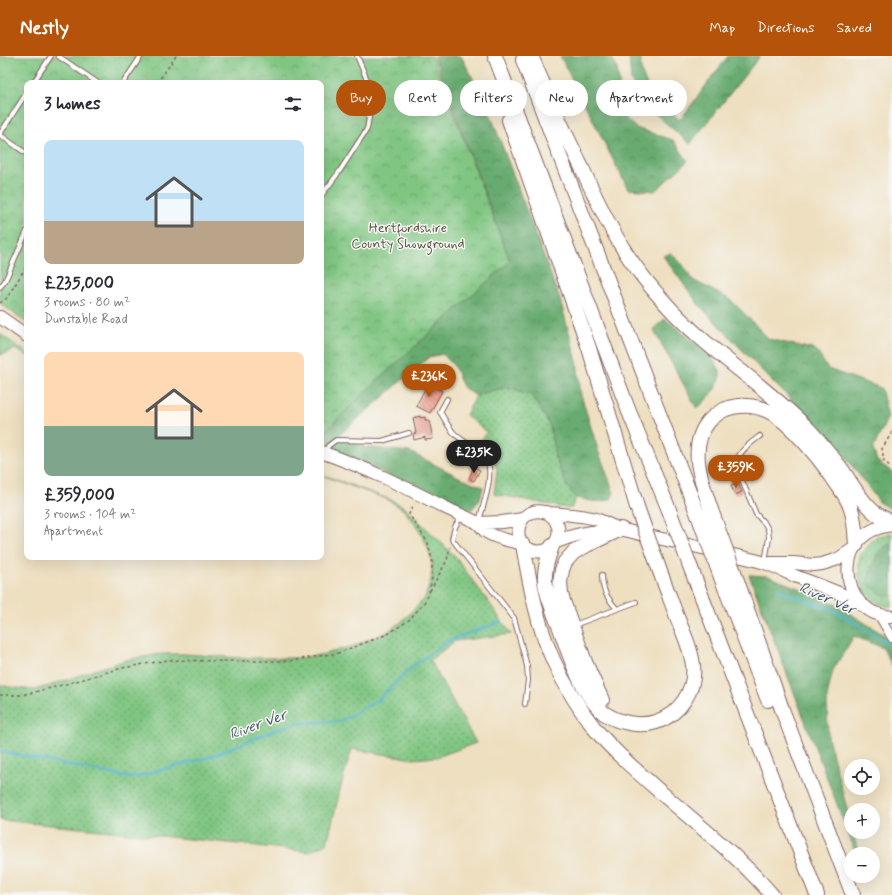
<!DOCTYPE html>
<html lang="en">
<head>
<meta charset="utf-8">
<style>
  :root { --surface:#fff; --page:#f2f2f3; --text:#2b2b33; --muted:#7c7c81; --accent:#b45309 }
  body { margin:0; font-family:Mynerve,sans-serif; background:var(--page); color:var(--text); height:100vh; display:flex; flex-direction:column; font-size:15px; white-space:nowrap }
  * { box-sizing:border-box; margin:0 }
  p { font-size:13px; color:var(--muted) }
  .icon { flex:none; width:22px; height:22px; fill:none; stroke:currentColor; stroke-width:2; stroke-linecap:round; stroke-linejoin:round }
  .map { position:relative; flex:1; overflow:hidden }
  .sheet { position:absolute; left:24px; top:24px; width:300px; height:480px; display:flex; flex-direction:column; background:var(--surface); border-radius:8px; box-shadow:0 4px 16px #0002 }
  .sheet>* { flex:none }
  .banner { position:absolute; left:336px; top:24px; width:380px; height:36px; display:flex; gap:8px }
  .buttons { position:absolute; left:844px; top:703px; display:grid; gap:8px }
  .buttons a { display:grid; place-items:center; width:36px; height:36px; border-radius:50%; background:var(--surface); box-shadow:0 4px 16px #0002; font-size:20px }
  .price { position:absolute; translate:-50% -34px; padding:0 9px; border-radius:14px; background:var(--accent); color:#fff; font-size:13px; line-height:26px; filter:drop-shadow(0 1px 2px #0008) }
  .price::after { content:''; position:absolute; left:50%; top:24px; width:12px; height:9px; margin-left:-6px; background:inherit; clip-path:polygon(0 0,100% 0,50% 100%) }
  .price.current { background:#222; color:#fff }
  ul { padding:0; list-style:none }
  li { display:grid; align-content:center; gap:8px; height:212px; padding:0 20px }
  li span { display:grid; place-items:center; height:124px; border-radius:8px; color:#555 }
  li>.icon { margin-inline-start:auto }
  span .icon { width:72px; height:72px; fill:#fffc; stroke-width:1 }
  li b { font-size:17px }
  h2 { display:flex; justify-content:space-between; align-items:center; height:48px; padding:0 20px; font-size:17px }
  .pill { padding:0 14px; border-radius:18px; background:var(--surface); box-shadow:0 4px 16px #0002; font-size:14px; line-height:36px }
  .pill.current { background:var(--accent); color:#fff }
  header { display:flex; align-items:center; gap:24px; box-sizing:border-box; height:56px; padding:0 20px; background:var(--accent); color:#fff }
  header strong { font-size:19px }
  nav { display:flex; gap:22px; margin-inline-start:auto; font-size:14px }
  .map>svg:first-child { display:block }
</style>
</head>
<body>
<header>
<strong>Nestly</strong>
<nav><a>Map</a><a>Directions</a><a>Saved</a></nav>
</header>
<div class="map">
<svg width="892" height="839" viewBox="0 0 892 839">
  <defs>
    <pattern id="grass-dots" width="8" height="8" patternUnits="userSpaceOnUse"><rect width="8" height="8" fill="#80c682"/><path d="M2 2h.1M6 6h.1" fill="none" stroke="#6ba06b" stroke-width="1.8" stroke-linecap="round"/></pattern>
    <pattern id="forest-crowns" width="20" height="18" patternUnits="userSpaceOnUse"><rect width="20" height="18" fill="#68ab70"/><path d="M2 6a3 3 0 1 1 6 0M12 15a3 3 0 1 1 6 0" fill="none" stroke="#588b5c"/></pattern>
    <pattern id="park-crowns" width="20" height="18" patternUnits="userSpaceOnUse"><rect width="20" height="18" fill="#80c682"/><path d="M2 6a3 3 0 1 1 6 0M12 15a3 3 0 1 1 6 0" fill="none" stroke="#6ba06b"/></pattern>
    <pattern id="building-back-hatch" width="6" height="6" patternUnits="userSpaceOnUse"><rect width="6" height="6" fill="#e79180"/><path d="M-1 5l2 2M0 0l6 6M5-1l2 2" fill="none" stroke="#bd7669"/></pattern>
  </defs>
  <rect width="100%" height="100%" fill="#f6f6f2"/>
  <filter id="ink" filterUnits="userSpaceOnUse"><feTurbulence type="fractalNoise" baseFrequency=".025" numOctaves="2"/><feDisplacementMap in="SourceGraphic" scale="8" xChannelSelector="R" yChannelSelector="G"/><feConvolveMatrix kernelMatrix="1 2 1 2 8 2 1 2 1" color-interpolation-filters="sRGB"/></filter>
  <filter id="wash" filterUnits="userSpaceOnUse"><feTurbulence type="fractalNoise" baseFrequency=".012" numOctaves="4" result="noise"/><feDisplacementMap in="SourceGraphic" scale="16" xChannelSelector="R" yChannelSelector="G"/><feGaussianBlur stdDeviation="0.9" result="paint"/><feColorMatrix in="noise" values="0 0 0 0 0 0 0 0 0 0 0 0 0 0 0 0 0 1.4 0 .05"/><feComposite in="paint" operator="in"/></filter>
  <g filter="url(#wash)">
    <rect width="100%" height="100%" fill="#eedfc0"/>
    <path fill="url(#grass-dots)" stroke="#657256" d="M0,278L27,297V300L15,293L0,299Z
      M508,331L532,339L550,370L555,401L567,430L576,442L571,453L494,438L497,414L493,403L478,388L487,376L466,359L476,340L490,335Z
      M321,418L391,444L404,451L454,499L490,548L511,578L455,585L430,604L476,687L437,701L413,703L352,693L344,719L327,787L309,796L248,789L0,764V629L10,631L34,634L49,630L85,617L126,604L161,598H184L244,602H300L325,598L350,591L387,576L401,566L425,542L431,523L432,506L430,499L425,485L417,471L404,454L387,443L321,419Z
      M891,477H892V551H890L877,547L867,538L859,523V504L862,496L871,486L878,480Z"/>
    <path fill="url(#forest-crowns)" stroke="#59654e" d="M434,0H461L486,47L559,240L577,305L581,339L599,397L614,437L611,443C599,448 588,444 576,442L567,430L555,401L550,370L532,339L508,331L490,335L476,340L463,331L454,310L443,298L429,301L337,381L364,391L410,396L459,421L483,431L480,444L471,454L423,436L321,387V379L376,325L510,205Z
      M560,0H611L617,12L624,61L636,72L673,84L688,105L655,135L628,133Z
      M728,0H760L690,88L644,48L631,25L629,1H641C641,6 640,12 642,17C648,37 665,52 680,64Z
      M671,197L683,209L693,224L731,244L769,283L816,294L828,313L881,332L888,361L873,393L877,405L892,416V454L880,447L835,387L770,323L699,249L663,200Z
      M665,263L710,299L720,314V324L711,339L697,353L653,273Z
      M890,487H892V540H884L867,527L871,513L877,498Z
      M749,519L768,520L829,544L892,584V610L883,592L854,580L833,614L827,641L828,681L851,768V776H853L859,798H856Z"/>
    <path fill="url(#park-crowns)" stroke="#657256" d="M0,0H432L510,205L376,325L321,379V27H27V267L0,247Z"/>
    <g fill="none" stroke-linecap="round" stroke-linejoin="round">
      <path stroke="#4bb1ca" stroke-width="2.5" d="M778,534L837,556L888,587
        M0,695L131,722L209,701L270,676L296,667L341,665L378,644L414,609L450,584L500,566"/>
    </g>
    <g id="blocks">
      <path fill="url(#building-back-hatch)" d="M428,327L442,335L430,357L416,350Z
        M420,360V362L425,361V364H429L433,383L425,384V381L414,384L413,378L416,377L413,362Z
        M474,411L480,414L474,425L469,422Z
        M738,427L742,436L735,439L731,430Z"/>
    </g>
  </g>
  <g filter="url(#ink)">
    <use href="#blocks" fill-opacity="0" stroke="#83625f" stroke-width="1"/>
    <g fill="none" stroke-linecap="round" stroke-linejoin="round">
      <defs>
        <path id="service" d="M58,0L98,27
          M33,27L51,0
          M123,27L141,0
          M0,78L27,36
          M0,79L27,98
          M321,140L339,116L367,73L373,38L357,0
          M0,231L5,225L27,175
          M447,343L440,356C445,363 449,373 456,379C465,387 484,396 488,407C493,422 483,450 479,465
          M760,380C752,386 739,395 737,405C737,409 738,412 738,415L756,458L765,468L768,473L769,482L765,506
          M326,395L328,390L336,384L382,385L409,377
          M461,460L455,471L452,483L514,562L527,610L528,624L525,648
          M602,519C602,534 607,542 617,553
          M574,569L636,546"/>
        <path id="minor" d="M878,558L892,582"/>
        <path id="primary" d="M0,261L27,280
          M321,396C365,411 405,431 446,452C456,457 466,461 476,466C480,468 482,472 485,475C493,481 511,486 522,487
          M546,456C572,471 553,505 529,493C512,485 517,460 533,456C538,454 543,456 548,457C563,458 582,459 596,463C605,466 614,472 624,474C656,482 689,489 721,496C735,500 751,502 765,507C774,510 782,514 790,518C807,525 826,531 843,539C849,542 856,545 862,549C865,550 867,552 869,554C876,559 884,560 892,561
          M478,467L502,466L523,463
          M556,486C577,477 594,475 616,474
          M770,507H793L814,509L822,508L838,503L853,493
          M861,548C842,525 844,490 871,475C878,471 885,470 892,469"/>
        <path id="motorway" d="M495,0L628,353L669,454
          M531,0C547,38 564,75 582,112C592,134 602,156 614,177C628,203 646,226 666,248C708,295 764,328 808,373C821,386 832,401 843,415C852,429 861,445 874,456C879,460 886,463 892,466
          M523,4L698,459
          M509,64L589,292L637,451
          M711,454C702,426 687,391 709,365C714,360 719,356 726,353C739,348 755,349 768,355C778,359 786,367 794,375C811,392 826,411 839,431C844,438 849,445 851,453C855,464 855,476 856,489
          M523,489C530,528 537,569 554,606C564,627 580,654 595,673C616,698 641,719 665,740C702,772 740,802 772,839
          M552,490C548,502 544,513 545,526C547,541 554,557 560,572C569,598 582,639 604,657C618,667 640,671 656,666C680,658 696,634 693,609C691,594 685,580 679,566C673,551 668,536 662,521
          M690,510L817,839
          M734,516L783,656L853,839
          M721,521L768,644
          M602,644L585,606L564,548L561,538L560,526L562,514L565,506L574,496L587,489L621,473"/>
      </defs>
      <use href="#service" stroke="#83625f" stroke-width="6"/>
      <use href="#minor" stroke="#83625f" stroke-width="10"/>
      <use href="#primary" stroke="#83625f" stroke-width="14"/>
      <use href="#motorway" stroke="#83625f" stroke-width="16"/>
      <path stroke="#83625f" stroke-width="1.5" stroke-dasharray="3 3" stroke-linecap="butt" d="M157,27L176,0
        M0,247L7,242L27,209
        M892,376L882,393L884,405L892,412
        M430,535L447,504L450,491
        M0,639H22L55,631L122,612L168,604L215,605H289L338,597L388,578L409,564L424,547L429,537L432,522V504L428,487L409,458L414,448"/>
      <use href="#service" stroke="#fff" stroke-width="4"/>
      <use href="#minor" stroke="#fff" stroke-width="8"/>
      <use href="#primary" stroke="#fff" stroke-width="12"/>
      <use href="#motorway" stroke="#fff" stroke-width="14"/>
      <defs>
        <path id="motorway-bridge" d="M637,451L662,521
          M669,454L690,510
          M711,454L734,516
          M698,459L721,521"/>
      </defs>
      <use href="#motorway-bridge" stroke="#83625f" stroke-width="16" stroke-linecap="butt"/>
      <use href="#motorway-bridge" stroke="#fff" stroke-width="14"/>
    </g>
  </g>
  <g text-anchor="middle" dominant-baseline="central" stroke-width="3" stroke-linejoin="round" paint-order="stroke">
    <g font-size="14" fill="#5a5145" stroke="#f6f6f2">
      <text x="408" y="172">Hertfordshire<tspan x="408" dy="16">County Showground</tspan></text>
    </g>
    <g font-size="15" font-style="italic" fill="#4a596b" stroke="#f6f6f2">
      <text transform="translate(827 543) rotate(24)">River Ver</text>
      <text transform="translate(258 669) rotate(-20)">River Ver</text>
    </g>
  </g>
</svg>
<div class="buttons">
<a><svg class="icon" aria-label="locate" viewBox="0 0 24 24"><circle cx="12" cy="12" r="6"/><path d="M12 2v4M12 18v4M2 12h4M18 12h4"/></svg></a>
<a>+</a>
<a>−</a>
</div>
<b class="price" style="left:429px;top:342px">£236K</b>
<b class="price current" style="left:474px;top:418px">£235K</b>
<b class="price" style="left:736px;top:433px">£359K</b>
<div class="banner">
<a class="pill current">Buy</a>
<a class="pill">Rent</a>
<a class="pill">Filters</a>
<a class="pill">New</a>
<a class="pill">Apartment</a>
</div>
<section class="sheet">
<h2>3 homes<svg class="icon" aria-label="filters" viewBox="0 0 24 24"><path d="M4 7h16M4 17h16"/><circle cx="9" cy="7" r="2"/><circle cx="15" cy="17" r="2"/></svg></h2>
<ul>
<li><span style="background:linear-gradient(#bfe0f5 65%,#b9a48a 0)"><svg class="icon" aria-label="home" viewBox="0 0 24 24"><path d="M3 11l9-7 9 7M6 9v11h12V9"/></svg></span><div><b>£235,000</b><p>3 rooms · 80 m²</p><p>Dunstable Road</p></div></li>
<li><span style="background:linear-gradient(#ffd9b3 60%,#7fa58c 0)"><svg class="icon" aria-label="home" viewBox="0 0 24 24"><path d="M3 11l9-7 9 7M6 9v11h12V9"/></svg></span><div><b>£359,000</b><p>3 rooms · 104 m²</p><p>Apartment</p></div></li>
</ul>
</section>
</div>
</body>
</html>
